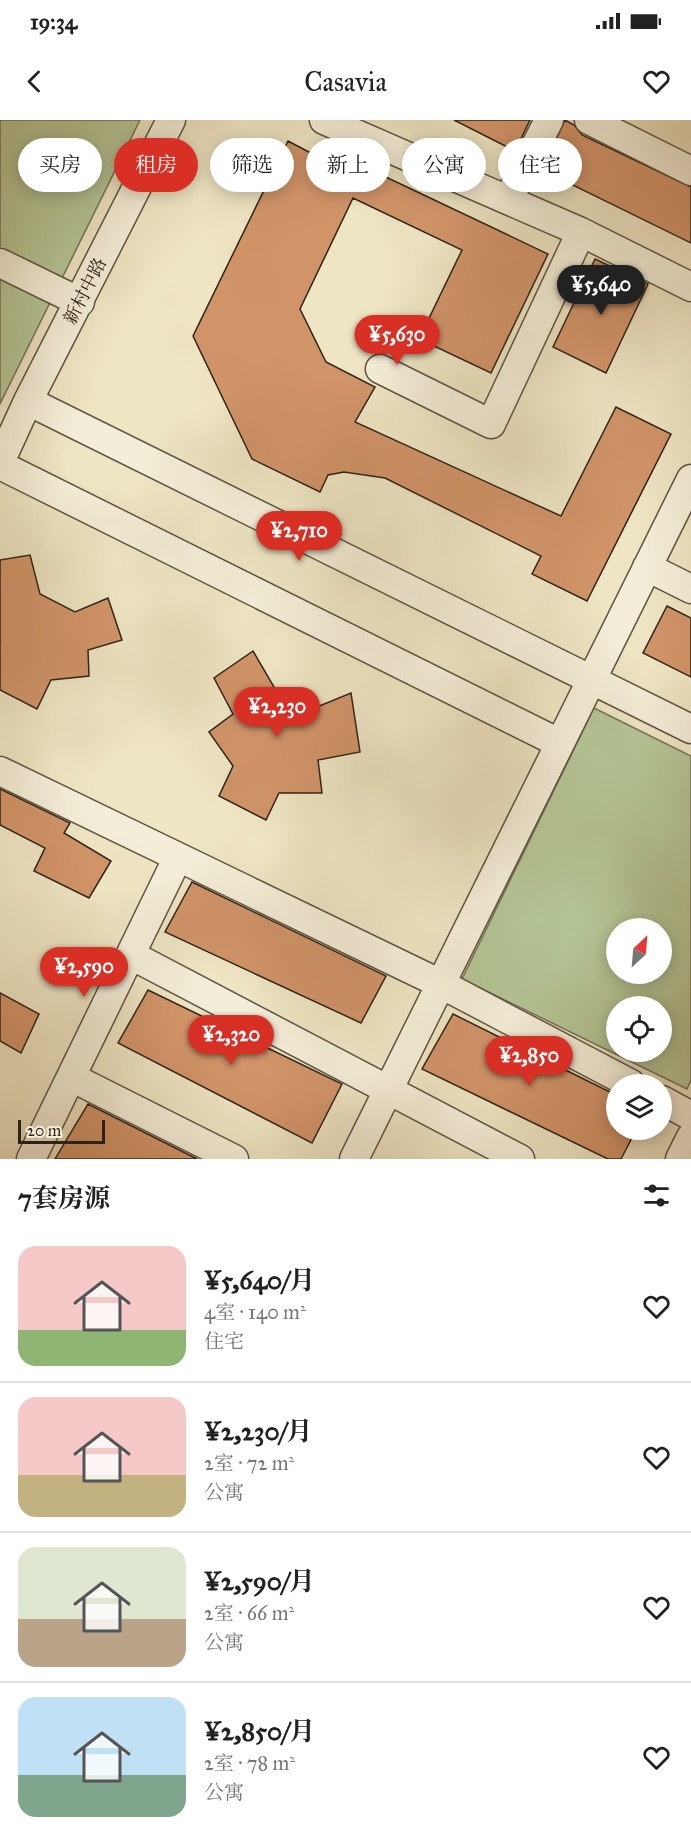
<!DOCTYPE html>
<html lang="zh">
<head>
<meta charset="utf-8">
<style>
  :root { --surface:#fff; --page:#f2f2f2; --text:#222; --muted:#767676; --line:#e0e0e0; --accent:#d93025 }
  body { margin:0; font-family:"IM FELL Great Primer","Noto Serif SC",serif; background:var(--page); color:var(--text); height:100vh; display:flex; flex-direction:column; font-size:22px; white-space:nowrap }
  * { box-sizing:border-box; margin:0 }
  p { font-size:20px; color:var(--muted) }
  .icon { flex:none; width:33px; height:33px; fill:none; stroke:currentColor; stroke-width:2; stroke-linecap:round; stroke-linejoin:round }
  .map { position:relative; height:1039px; overflow:hidden }
  .side { display:flex; flex-direction:column; background:var(--surface); flex:1 }
  .side>* { flex:none }
  .banner { position:absolute; left:18px; top:18px; width:656px; height:54px; display:flex; gap:12px }
  .needle { width:39px; rotate:26deg }
  .fabs { position:absolute; left:606px; top:798px; display:grid; gap:12px }
  .fabs a { display:grid; place-items:center; width:66px; height:66px; border-radius:50%; background:var(--surface); box-shadow:0 3px 15px #0003; font-size:30px }
  .scale { position:absolute; left:18px; bottom:15px; width:87px; box-sizing:border-box; padding-left:6px; border:3px solid #2d2318; border-top:0; font-size:16px; line-height:21px; white-space:nowrap; color:#2d2318; -webkit-text-stroke:4px #f4eed8; paint-order:stroke }
  .price { position:absolute; translate:-50% -51px; padding:0 14px; border-radius:21px; background:var(--accent); color:#fff; font-size:20px; line-height:39px; filter:drop-shadow(0 2px 3px #0008) }
  .price::after { content:''; position:absolute; left:50%; top:36px; width:18px; height:14px; margin-left:-9px; background:inherit; clip-path:polygon(0 0,100% 0,50% 100%) }
  .price.active { background:#222; color:#fff }
  ul { padding:0; list-style:none }
  li { display:flex; align-items:center; gap:18px; height:150px; padding:0 18px }
  li+li { border-top:2px solid var(--line) }
  li span { display:grid; place-items:center; flex:none; width:168px; height:120px; border-radius:18px; color:#555 }
  li>.icon { margin-inline-start:auto }
  span .icon { width:72px; height:72px; fill:#fffc; stroke-width:1 }
  li b { font-size:26px }
  h2 { display:flex; justify-content:space-between; align-items:center; height:72px; padding:0 18px; font-size:26px }
  .tag { padding:0 21px; border-radius:27px; background:var(--surface); box-shadow:0 3px 15px #0003; font-size:21px; line-height:54px }
  .tag.active { background:var(--accent); color:#fff }
  .status { display:flex; justify-content:space-between; align-items:center; height:42px; padding:0 30px; background:var(--surface); direction:ltr }
  .status svg { height:16px; fill:currentColor }
  header { display:flex; justify-content:space-between; align-items:center; height:78px; padding:0 18px; background:var(--surface); font-size:27px; font-weight:600 }
  .map>svg:first-child { display:block }
</style>
</head>
<body>
<div class="status"><b>19:34</b><svg viewBox="0 0 49 12"><path d="M0 12V9h3v3zM5 12V6h3v6zM10 12V3h3v9zM15 12V0h3v12zM26 1h20v11H26zM47 4h2v5h-2z"/></svg></div>
<header><svg class="icon" aria-label="back" viewBox="0 0 24 24"><path d="M15 5l-7 7 7 7"/></svg>Casavia<svg class="icon" aria-label="heart" viewBox="0 0 24 24"><path d="M12 20l-8-8c-3-5 5-10 8-4 3-6 11-1 8 4z"/></svg></header>
<div class="map">
<svg width="691" height="1039" viewBox="0 0 691 1039">
  <rect width="100%" height="100%" fill="#eee5c3"/>
  <filter id="stains"><feTurbulence type="fractalNoise" baseFrequency=".00333" numOctaves="4"/><feColorMatrix values="0 0 0 0 .2 0 0 0 0 .09 0 0 0 0 .02 0 0 0 .5 -.17"/></filter>
  <radialGradient id="worn" r=".72"><stop offset=".6" stop-color="#630" stop-opacity="0"/><stop offset="1" stop-color="#630" stop-opacity=".3"/></radialGradient>
  <path fill="#b5c596" stroke="#717457" stroke-width="1.5" fill-rule="evenodd" d="M0,0H140L0,284Z
    M594,588L691,636V960L687,969L462,859ZM616,808H662V854H616ZM616,886H662V932H616Z"/>
  <path fill="#d19469" stroke="#2d2318" stroke-width="1.5" d="M454,0H530L515,31Z
    M565,0L574,5L582,15L691,67V123L542,50Z
    M288,21L343,50L348,39L548,134L491,253L419,219L462,130L353,78L300,189L326,242L375,267L355,302L561,396L616,287L671,314L587,481L532,454L541,436L385,358L344,352L328,355L320,372L252,339L193,216Z
    M595,139L648,164L606,253L553,227Z
    M30,435L40,474L75,492L108,478L122,520L88,530L89,556L51,560L37,589L0,570V440Z
    M667,486L691,498V557L643,533Z
    M253,531L278,574L312,589L351,573L360,632L318,640L322,673H279L266,700L219,676L233,646L209,612L233,594L214,558Z
    M0,669L70,703L64,713L111,741L89,778L34,751L45,728L0,705Z
    M192,762L386,856L361,903L165,812Z
    M148,870L342,964L312,1023L118,923Z
    M0,873L39,894L21,933L0,921Z
    M453,894L616,975V1010H636L621,1039H608L422,949Z
    M88,984L197,1039H55Z"/>
  <g fill="none" stroke-linecap="round" stroke-linejoin="round">
    <defs>
      <path id="minor" d="M324,0L581,112L691,167
        M589,0L691,51
        M508,80L549,0
        M0,143L80,182
        M380,249L491,304L581,112
        M28,281L691,609
        M0,342L28,281L171,0
        M0,345L559,623
        M647,447L691,469
        M0,651L441,864L631,964
        M131,835L520,1039
        M71,957L234,1039
        M662,980L691,996
        M31,1039L178,737
        M354,1039L691,359
        M680,1039L691,1017"/>
    </defs>
    <use href="#minor" stroke="#5d5443" stroke-width="31"/>
    <use href="#minor" stroke="#f4eed8" stroke-width="28"/>
  </g>
  <g text-anchor="middle" dominant-baseline="central" stroke-width="4.5" stroke-linejoin="round" paint-order="stroke">
    <g font-size="18" fill="#2d2318" stroke="#f4eed8">
      <text transform="translate(85 171) rotate(-63)">新村中路</text>
    </g>
  </g>
  <rect width="100%" height="100%" filter="url(#stains)"/>
  <rect width="100%" height="100%" fill="url(#worn)"/>
</svg>
<div class="fabs">
<a><svg class="needle" viewBox="-14 -14 28 28"><path d="M0-13l5 13h-10z" fill="#e53935"/><path d="M0 13l5-13h-10z" fill="#767676"/></svg></a>
<a><svg class="icon" aria-label="locate" viewBox="0 0 24 24"><circle cx="12" cy="12" r="6"/><path d="M12 2v4M12 18v4M2 12h4M18 12h4"/></svg></a>
<a><svg class="icon" aria-label="layers" viewBox="0 0 24 24"><path d="M12 4l9 5-9 5-9-5zM3 14l9 5 9-5"/></svg></a>
</div>
<div class="scale">20 m</div>
<b class="price active" style="left:601px;top:196px">¥5,640</b>
<b class="price" style="left:397px;top:246px">¥5,630</b>
<b class="price" style="left:299px;top:442px">¥2,710</b>
<b class="price" style="left:277px;top:618px">¥2,230</b>
<b class="price" style="left:84px;top:878px">¥2,590</b>
<b class="price" style="left:231px;top:946px">¥2,320</b>
<b class="price" style="left:529px;top:967px">¥2,850</b>
<div class="banner">
<a class="tag">买房</a>
<a class="tag active">租房</a>
<a class="tag">筛选</a>
<a class="tag">新上</a>
<a class="tag">公寓</a>
<a class="tag">住宅</a>
</div>
</div>
<section class="side">
<h2>7套房源<svg class="icon" aria-label="filters" viewBox="0 0 24 24"><path d="M4 7h16M4 17h16"/><circle cx="9" cy="7" r="2"/><circle cx="15" cy="17" r="2"/></svg></h2>
<ul>
<li><span style="background:linear-gradient(#f6c9c9 70%,#8fb573 0)"><svg class="icon" aria-label="home" viewBox="0 0 24 24"><path d="M3 11l9-7 9 7M6 9v11h12V9"/></svg></span><div><b>¥5,640/月</b><p>4室 · 140 m²</p><p>住宅</p></div><svg class="icon" aria-label="heart" viewBox="0 0 24 24"><path d="M12 20l-8-8c-3-5 5-10 8-4 3-6 11-1 8 4z"/></svg></li>
<li><span style="background:linear-gradient(#f6c9c9 65%,#c2b280 0)"><svg class="icon" aria-label="home" viewBox="0 0 24 24"><path d="M3 11l9-7 9 7M6 9v11h12V9"/></svg></span><div><b>¥2,230/月</b><p>2室 · 72 m²</p><p>公寓</p></div><svg class="icon" aria-label="heart" viewBox="0 0 24 24"><path d="M12 20l-8-8c-3-5 5-10 8-4 3-6 11-1 8 4z"/></svg></li>
<li><span style="background:linear-gradient(#dfe7d0 60%,#b9a48a 0)"><svg class="icon" aria-label="home" viewBox="0 0 24 24"><path d="M3 11l9-7 9 7M6 9v11h12V9"/></svg></span><div><b>¥2,590/月</b><p>2室 · 66 m²</p><p>公寓</p></div><svg class="icon" aria-label="heart" viewBox="0 0 24 24"><path d="M12 20l-8-8c-3-5 5-10 8-4 3-6 11-1 8 4z"/></svg></li>
<li><span style="background:linear-gradient(#bfe0f5 65%,#7fa58c 0)"><svg class="icon" aria-label="home" viewBox="0 0 24 24"><path d="M3 11l9-7 9 7M6 9v11h12V9"/></svg></span><div><b>¥2,850/月</b><p>2室 · 78 m²</p><p>公寓</p></div><svg class="icon" aria-label="heart" viewBox="0 0 24 24"><path d="M12 20l-8-8c-3-5 5-10 8-4 3-6 11-1 8 4z"/></svg></li>
</ul>
</section>
</body>
</html>
